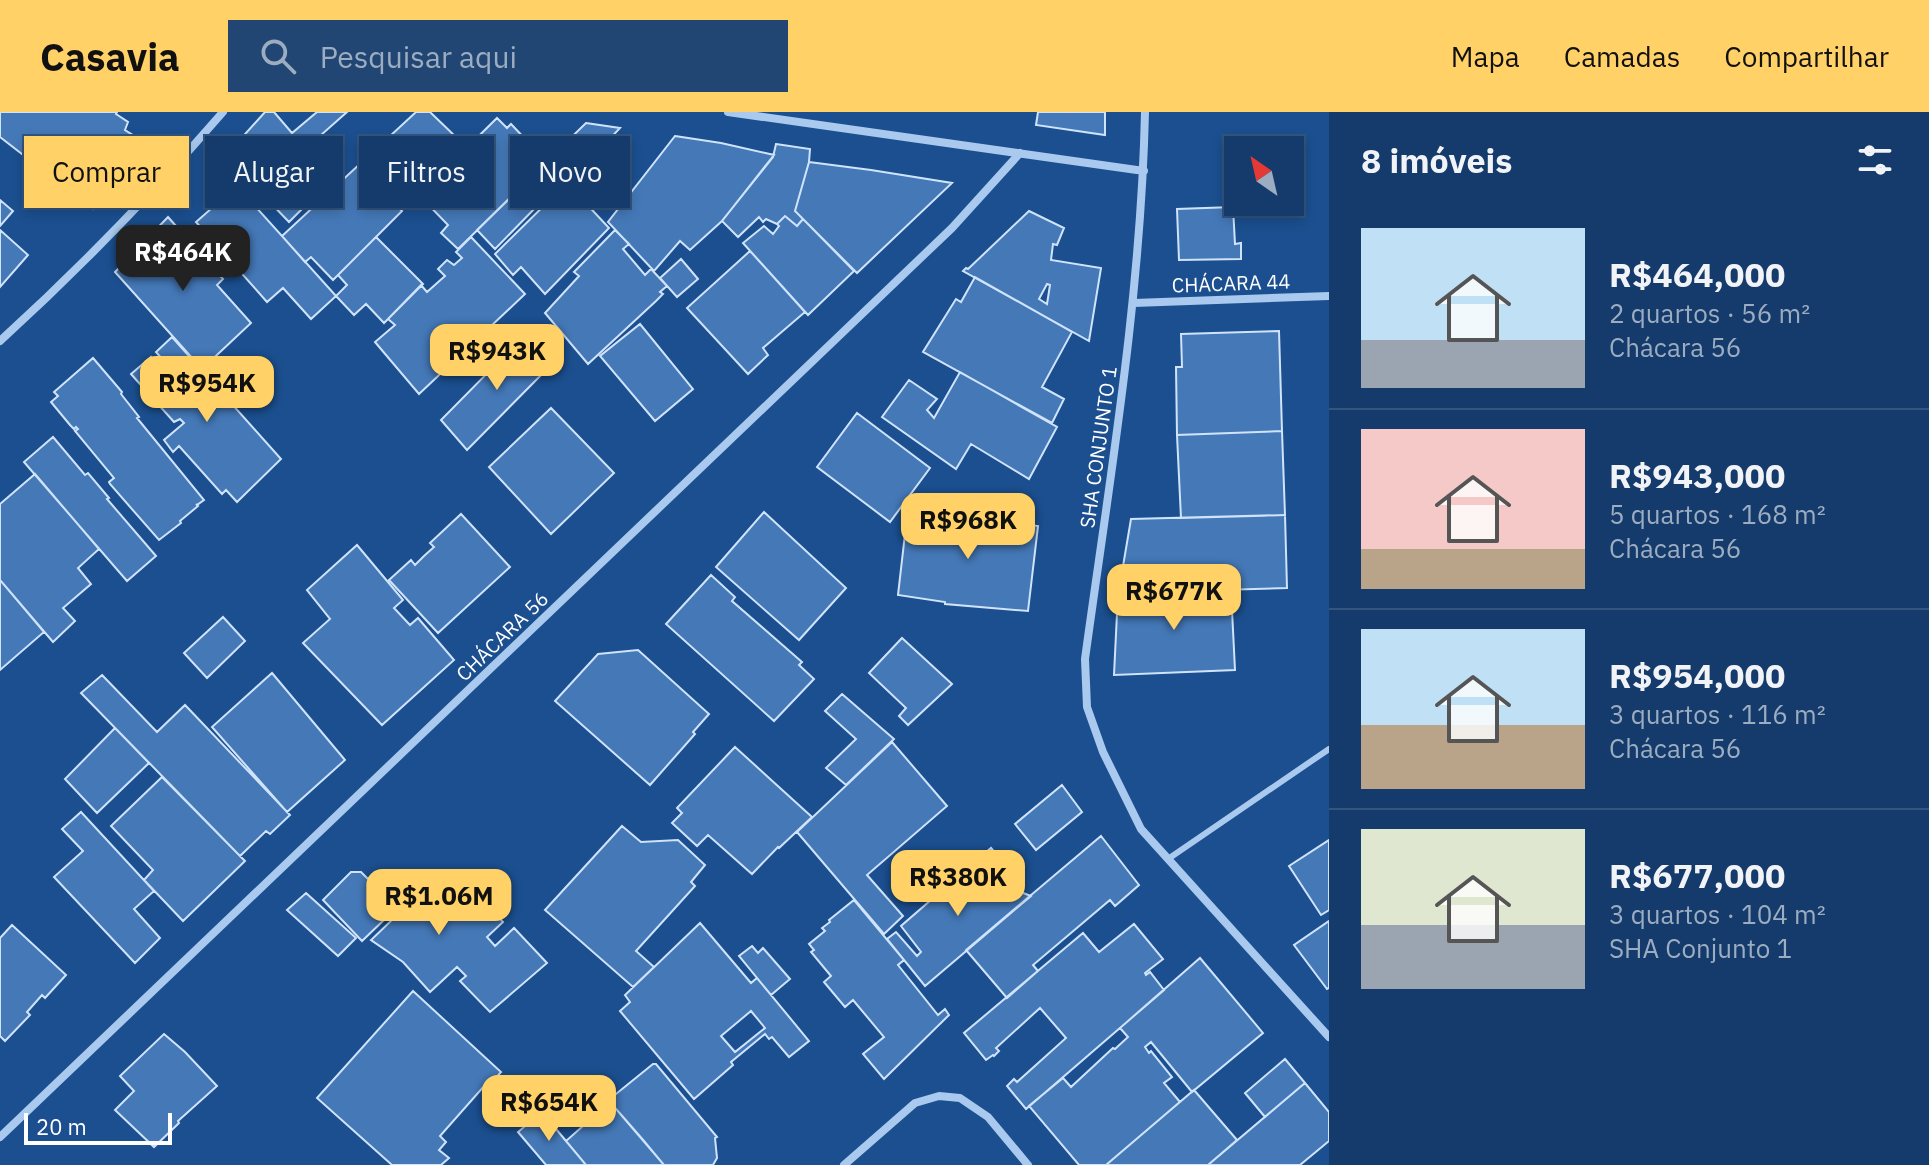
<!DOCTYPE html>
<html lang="pt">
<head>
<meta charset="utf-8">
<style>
  :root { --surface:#143b6b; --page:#214673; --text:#f1f3f6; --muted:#9dadc1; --line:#33557e; --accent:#ffd166 }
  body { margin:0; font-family:"IBM Plex Sans",sans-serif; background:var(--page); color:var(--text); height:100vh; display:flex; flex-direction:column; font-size:30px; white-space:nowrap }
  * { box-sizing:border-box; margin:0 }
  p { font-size:26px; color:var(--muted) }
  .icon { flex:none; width:44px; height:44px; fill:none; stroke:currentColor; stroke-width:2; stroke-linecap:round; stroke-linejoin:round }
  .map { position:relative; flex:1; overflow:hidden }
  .side { display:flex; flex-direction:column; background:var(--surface); width:600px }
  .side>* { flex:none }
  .top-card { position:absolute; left:24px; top:24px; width:760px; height:72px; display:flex; gap:16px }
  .needle { width:52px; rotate:326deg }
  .fabs { position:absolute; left:1224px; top:24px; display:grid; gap:16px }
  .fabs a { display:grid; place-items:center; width:80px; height:80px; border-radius:0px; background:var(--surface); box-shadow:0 4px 12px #0003,0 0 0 2px var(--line); font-size:40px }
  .scale { position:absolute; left:24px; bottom:20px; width:148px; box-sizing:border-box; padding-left:8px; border:4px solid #fff; border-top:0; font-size:22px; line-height:28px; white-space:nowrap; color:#fff; -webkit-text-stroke:6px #1b4f8f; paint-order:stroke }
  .price { position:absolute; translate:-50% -68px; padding:0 18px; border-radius:16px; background:var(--accent); color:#111; font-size:26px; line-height:52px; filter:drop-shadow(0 2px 4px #0008) }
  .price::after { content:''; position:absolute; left:50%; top:48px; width:24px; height:18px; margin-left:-12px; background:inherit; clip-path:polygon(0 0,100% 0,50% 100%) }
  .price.active { background:#222; color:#fff }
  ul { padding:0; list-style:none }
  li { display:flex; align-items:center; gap:24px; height:200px; padding:0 32px }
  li+li { border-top:2px solid var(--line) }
  li span { display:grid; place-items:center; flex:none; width:224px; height:160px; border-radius:0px; color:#555 }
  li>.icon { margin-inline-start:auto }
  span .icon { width:96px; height:96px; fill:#fffc; stroke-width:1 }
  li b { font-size:34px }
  h2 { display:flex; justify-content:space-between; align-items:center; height:96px; padding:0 32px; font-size:34px }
  .tag { padding:0 28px; border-radius:0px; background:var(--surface); box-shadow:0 4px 12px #0003,0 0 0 2px var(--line); font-size:28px; line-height:72px }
  .tag.active { background:var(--accent); color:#111 }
  header { display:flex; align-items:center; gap:48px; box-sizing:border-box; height:112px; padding:0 40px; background:var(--accent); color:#111 }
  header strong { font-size:38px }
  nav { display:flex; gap:44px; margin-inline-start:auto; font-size:28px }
  .search { width:560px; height:72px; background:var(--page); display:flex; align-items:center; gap:20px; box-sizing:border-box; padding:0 28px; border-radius:0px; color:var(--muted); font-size:30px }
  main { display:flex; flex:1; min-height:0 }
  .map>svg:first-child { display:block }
</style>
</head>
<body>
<header>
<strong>Casavia</strong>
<div class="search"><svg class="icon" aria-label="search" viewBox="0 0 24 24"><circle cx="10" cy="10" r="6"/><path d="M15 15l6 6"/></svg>Pesquisar aqui</div>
<nav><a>Mapa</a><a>Camadas</a><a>Compartilhar</a></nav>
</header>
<main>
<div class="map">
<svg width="1329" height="1053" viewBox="0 0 1329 1053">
  <rect width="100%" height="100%" fill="#1b4f8f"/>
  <path fill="#4478b7" stroke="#cfe3fa" stroke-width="2" fill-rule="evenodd" d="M0,0H117L116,2L128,10L125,18L147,32L93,97L0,25Z
    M265,0H274L292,21L317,0H347L312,31L344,67L315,94L310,89L289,110L265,85L270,81L254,63L239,77L217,53Z
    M416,0H430L458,27L392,89L402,99L333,168L311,145L305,150L282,124Z
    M1038,0H1105V23L1036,13Z
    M497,6L507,16L511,12L529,31L532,28L550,47L458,137L441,121L448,113L419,83Z
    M586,11L620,16L574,65L552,44Z
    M675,24L721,31L774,43L722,109L690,138L680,129L654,159L608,110Z
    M776,32L810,37L809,50L795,99L803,107L797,114L785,104L777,112L766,107L763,110L759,105L738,125L722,109L773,45Z
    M809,50L871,58L952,71L857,161L795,99Z
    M567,71L609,116L545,182L521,155L513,163L495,142Z
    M523,73L540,91L495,137L477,118Z
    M237,74L336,184L311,207L283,176L267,190L196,110Z
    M0,88L13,99L0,114Z
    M1233,95L1235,132L1241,131V147L1179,148L1177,97Z
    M1029,99L1064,116L1057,133L1053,132L1051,148L1101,156L1089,229L963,159L966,156L968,157ZM1047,172L1050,173L1047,192L1039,187Z
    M785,104L797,114L803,107L854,159L808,203L743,131L764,114L773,122L779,114L777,112Z
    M168,105L223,167L217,173L251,211L202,257L115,160Z
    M0,118L28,143L0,175Z
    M615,118L629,132L623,137L645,163L651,157L667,174L660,180L663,182L656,189L588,252L545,201L579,164L574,160Z
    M376,125L423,172L384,211L366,192L354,203L336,184L347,173L338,163Z
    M471,125L525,182L419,282L375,230L395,213L388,207L421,173L427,180L445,164L438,157L447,148L454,153L462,146L456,140Z
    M750,139L805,200L763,236L768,243L748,262L687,196Z
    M681,147L698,167L677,185L660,166Z
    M975,165L1072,220L1042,275L1064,287L1052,311L923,240L956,187L961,190Z
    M640,212L693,277L655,309L600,244Z
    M1279,219L1282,319L1177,323L1176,255H1182L1181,222Z
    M525,223L553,251L467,338L441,308Z
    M172,225L281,347L237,390L226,378L222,382L179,334L173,340L164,328L184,311L180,307L174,310L131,262L151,245L192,291L197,287L156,240Z
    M93,246L122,280L121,282L139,305L137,306L204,388L197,393L196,392L198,394L180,409L181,411L159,428L110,372L109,370L114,366L75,319L78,317L76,315L74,317L70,313L51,290L58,284L54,280Z
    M960,260L1057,315L1029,367L971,332L956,357L882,305L909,268L937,287L927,298L934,306Z
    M551,296L614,361L551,422L489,355Z
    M857,301L930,356L890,410L817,355Z
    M1282,319L1285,403L1181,406L1177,323Z
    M53,325L85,363L88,361L109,386L107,387L156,444L127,469L24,350Z
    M35,362L99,437L78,456L91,472L63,496L75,509L53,530L0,468V392Z
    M908,396L1038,414L1028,499L945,492V490L898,483Z
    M764,400L846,476L799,528L716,455Z
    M461,402L510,455L438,521L389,468L411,448L415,453L424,444L434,435L430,431Z
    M1285,403L1287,476L1150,480V472L1121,466L1131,407Z
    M357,433L403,488L394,496L410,513L418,506L454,548L382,613L303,531L330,507L307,478Z
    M711,463L735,485L732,489L802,550L799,553L814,567L774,609L666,512Z
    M0,468L44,520L0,558Z
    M1231,478L1235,558L1114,563L1118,481Z
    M223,505L245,529L207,566L184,541Z
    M902,526L952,572L908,613L899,604L906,596L869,561Z
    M638,538L709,602L693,620L695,622L650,673L555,589L598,542Z
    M272,561L345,648L287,700L212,615Z
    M102,563L157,620L185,593L290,703L270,722L266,719L240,744L81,581Z
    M842,582L894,627L846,673L826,656L856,627L825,599Z
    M115,616L149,651L97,701L65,667Z
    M892,630L947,694L867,763L903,804L884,822L797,720Z
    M735,635L812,705L779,736L778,735L752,762L708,723L697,734L672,711L682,701L677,696Z
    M162,665L245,749L183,809L144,768L153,758L111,714Z
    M1062,673L1082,700L1036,738L1015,712Z
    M81,700L154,779L134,797L160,826L135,851L54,765L83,739L62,717Z
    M622,714L641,730L678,728L705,753L691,770L695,774L636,839L654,855L633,875L545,798Z
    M1101,724L1139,773L1115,794L1110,788L1033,853L1038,859L1007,886L966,838Z
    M1329,728V798L1321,803L1289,754Z
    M991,736L997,743L1003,773L1031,784L925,874L887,827L896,820L917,844L921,840L901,814Z
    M351,760H361L368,767L375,760L406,793L415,786L416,788L417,786L431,796L453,776L456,779L460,776L464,780L469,774L503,810L487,825L495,834L514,816L547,851L490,900L460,869L466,864L457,855L430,880L403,850L371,828L392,808L387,805L362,829L323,788Z
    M306,781L356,826L338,844L287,798Z
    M854,788L904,848L898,853L938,903L945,897L949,903L884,967L863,942L884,925L853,888L845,895L824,870L831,864L811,840L814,838L809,832L825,819L822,816L830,810L829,808Z
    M1329,809V876L1327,877L1294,833Z
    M700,811L751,871L757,866L809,929L789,945L772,925L769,927L765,922L731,950L733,953L694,987L620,899L630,890L625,883ZM751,899L765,916L735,940L721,924Z
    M1134,812L1163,847L1145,861L1146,863L1150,860L1164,878L1026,997L1007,974L1014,967L1017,970L1066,926L1040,896L996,936L999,939L994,944L993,943L986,948L964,921L1083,821L1099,840Z
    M12,813L66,863L45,886L42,883L27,900L30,903L5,929L0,924V826Z
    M752,834L758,841L763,836L790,867L771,883L739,844Z
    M1200,846L1263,921L1192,980L1151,930L1145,935L1149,941L1151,939L1172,965L1164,971L1180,990L1106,1053H1079L1029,994L1063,966L1071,975L1113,936L1115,937L1128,925L1120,916Z
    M413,879L501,960L488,975L485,973L440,1024L446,1030L439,1038L449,1046L441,1053H392L317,986Z
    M164,922L185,940L217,974L178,1009L179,1011L154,1035L115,998L134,979L120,964Z
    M1285,947L1305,971L1265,1005L1245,981Z
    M653,952H656L717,1025L715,1026L717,1046L713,1053H664L610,990L611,986Z
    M1305,971L1329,1000V1029L1300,1053H1208Z
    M1194,978L1237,1028L1208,1053H1106Z
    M610,990L644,1029L664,1053H586L566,1029Z
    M542,1000L566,1029L586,1053H546L518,1020Z"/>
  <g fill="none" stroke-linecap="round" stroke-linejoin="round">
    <path stroke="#a9c9ee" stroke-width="6" d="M1168,747L1329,637"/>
    <path stroke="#a9c9ee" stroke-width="8" d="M728,0L1144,59
      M1145,0C1141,184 1110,365 1085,547L1087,595L1103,640L1141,717L1329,925
      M1134,191L1329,184
      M0,229C79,157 153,81 223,0
      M0,1025L952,116L1020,41
      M844,1053L915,991L939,984L960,986L988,1005L1028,1053"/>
  </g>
  <g text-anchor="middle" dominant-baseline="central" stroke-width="6" stroke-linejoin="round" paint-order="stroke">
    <g font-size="20" fill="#fff" stroke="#1b4f8f">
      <text transform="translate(1231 171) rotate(-2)">CHÁCARA 44</text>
      <text transform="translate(1098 335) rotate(-82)">SHA CONJUNTO 1</text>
      <text transform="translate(502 524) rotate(-44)">CHÁCARA 56</text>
    </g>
  </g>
</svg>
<div class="fabs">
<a><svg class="needle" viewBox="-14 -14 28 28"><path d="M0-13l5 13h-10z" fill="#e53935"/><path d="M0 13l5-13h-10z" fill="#9dadc1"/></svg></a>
</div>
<div class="scale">20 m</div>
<b class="price active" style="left:183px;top:181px">R$464K</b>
<b class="price" style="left:497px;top:280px">R$943K</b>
<b class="price" style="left:207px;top:312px">R$954K</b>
<b class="price" style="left:968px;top:449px">R$968K</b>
<b class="price" style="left:1174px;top:520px">R$677K</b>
<b class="price" style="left:958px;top:806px">R$380K</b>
<b class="price" style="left:439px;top:825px">R$1.06M</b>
<b class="price" style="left:549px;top:1031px">R$654K</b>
<div class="top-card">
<a class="tag active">Comprar</a>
<a class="tag">Alugar</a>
<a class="tag">Filtros</a>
<a class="tag">Novo</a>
</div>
</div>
<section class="side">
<h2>8 imóveis<svg class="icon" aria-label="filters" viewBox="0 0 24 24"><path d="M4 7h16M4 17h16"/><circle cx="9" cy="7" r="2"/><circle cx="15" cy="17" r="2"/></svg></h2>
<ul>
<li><span style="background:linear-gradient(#bfe0f5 70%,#9aa5b1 0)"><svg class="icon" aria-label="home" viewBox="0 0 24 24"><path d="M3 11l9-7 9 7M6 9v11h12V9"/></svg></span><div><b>R$464,000</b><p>2 quartos · 56 m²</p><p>Chácara 56</p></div></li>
<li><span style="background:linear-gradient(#f6c9c9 75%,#b9a48a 0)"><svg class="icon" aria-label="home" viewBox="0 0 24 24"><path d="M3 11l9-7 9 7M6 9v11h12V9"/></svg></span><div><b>R$943,000</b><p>5 quartos · 168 m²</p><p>Chácara 56</p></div></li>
<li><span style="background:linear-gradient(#bfe0f5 60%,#b9a48a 0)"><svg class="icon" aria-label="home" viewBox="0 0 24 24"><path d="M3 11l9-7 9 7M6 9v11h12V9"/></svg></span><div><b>R$954,000</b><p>3 quartos · 116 m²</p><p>Chácara 56</p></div></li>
<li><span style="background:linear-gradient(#dfe7d0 60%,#9aa5b1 0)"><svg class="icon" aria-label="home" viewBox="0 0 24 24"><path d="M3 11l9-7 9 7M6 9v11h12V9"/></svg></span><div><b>R$677,000</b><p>3 quartos · 104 m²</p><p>SHA Conjunto 1</p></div></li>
</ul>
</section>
</main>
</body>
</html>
